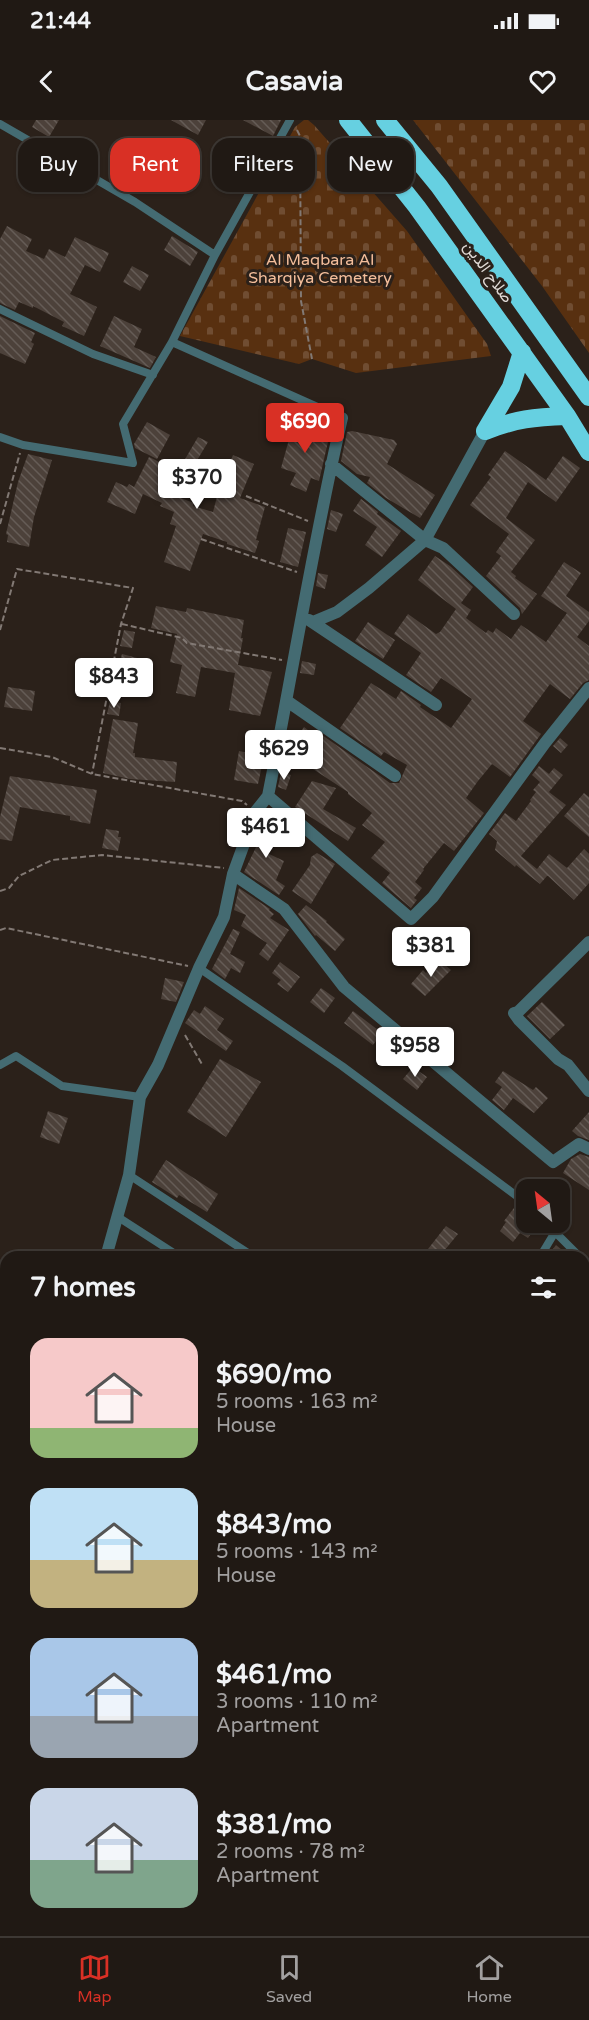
<!DOCTYPE html>
<html lang="en">
<head>
<meta charset="utf-8">
<style>
  :root { --surface:#201914; --page:#28221d; --text:#f1f3f6; --muted:#a2a0a0; --line:#3d3834; --accent:#d93025 }
  body { margin:0; font-family:"Varela Round",Vazirmatn,sans-serif; background:var(--page); color:var(--text); height:100vh; display:flex; flex-direction:column; font-size:22px; white-space:nowrap }
  * { box-sizing:border-box; margin:0 }
  p { font-size:20px; color:var(--muted) }
  .icon { flex:none; width:33px; height:33px; fill:none; stroke:currentColor; stroke-width:2; stroke-linecap:round; stroke-linejoin:round }
  .map { position:relative; flex:1; overflow:hidden }
  .panel { position:absolute; left:0px; top:1131px; width:590px; height:686px; display:flex; flex-direction:column; background:var(--surface); border-radius:18px 18px 0 0; box-shadow:0 2px 4px #0004,0 0 0 2px var(--line) }
  .panel>* { flex:none }
  .guide { position:absolute; left:18px; top:18px; width:554px; height:54px; display:flex; gap:12px }
  .needle { width:39px; rotate:331deg }
  .controls { position:absolute; left:516px; top:1059px; display:grid; gap:12px }
  .controls a { display:grid; place-items:center; width:54px; height:54px; border-radius:12px; background:var(--surface); box-shadow:0 2px 4px #0004,0 0 0 2px var(--line); font-size:30px }
  .price { position:absolute; translate:-50% -51px; padding:0 14px; border-radius:6px; background:#fff; color:#222; font-size:20px; line-height:39px; filter:drop-shadow(0 2px 3px #0008) }
  .price::after { content:''; position:absolute; left:50%; top:36px; width:18px; height:14px; margin-left:-9px; background:inherit; clip-path:polygon(0 0,100% 0,50% 100%) }
  .price.current { background:var(--accent); color:#fff }
  ul { padding:0; list-style:none }
  li { display:flex; align-items:center; gap:18px; height:150px; padding:0 30px }
  li span { display:grid; place-items:center; flex:none; width:168px; height:120px; border-radius:18px; color:#555 }
  li>.icon { margin-inline-start:auto }
  span .icon { width:72px; height:72px; fill:#fffc; stroke-width:1 }
  li b { font-size:26px }
  h2 { display:flex; justify-content:space-between; align-items:center; height:72px; padding:0 30px; font-size:26px }
  .tag { padding:0 21px; border-radius:18px; background:var(--surface); box-shadow:0 2px 4px #0004,0 0 0 2px var(--line); font-size:21px; line-height:54px }
  .tag.current { background:var(--accent); color:#fff }
  .status { display:flex; justify-content:space-between; align-items:center; height:42px; padding:0 30px; background:var(--surface); direction:ltr }
  .status svg { height:16px; fill:currentColor }
  header { display:flex; justify-content:space-between; align-items:center; height:78px; padding:0 30px; background:var(--surface); font-size:27px; font-weight:700 }
  .tabs { display:flex; justify-content:space-around; align-items:center; height:84px; border-top:2px solid var(--line); background:var(--surface); font-size:16px; color:var(--muted) }
  .tabs a { display:grid; justify-items:center; gap:3px }
  .tabs .current { color:var(--accent) }
  .map>svg:first-child { display:block }
</style>
</head>
<body>
<div class="status"><b>21:44</b><svg viewBox="0 0 49 12"><path d="M0 12V9h3v3zM5 12V6h3v6zM10 12V3h3v9zM15 12V0h3v12zM26 1h20v11H26zM47 4h2v5h-2z"/></svg></div>
<header><svg class="icon" aria-label="back" viewBox="0 0 24 24"><path d="M15 5l-7 7 7 7"/></svg>Casavia<svg class="icon" aria-label="heart" viewBox="0 0 24 24"><path d="M12 20l-8-8c-3-5 5-10 8-4 3-6 11-1 8 4z"/></svg></header>
<div class="map">
<svg width="589" height="1816" viewBox="0 0 589 1816">
  <defs>
    <pattern id="cemetery-stones" width="16" height="16" patternUnits="userSpaceOnUse" patternTransform="scale(1.5)"><rect width="16" height="16" fill="#583010"/><path d="M2 7V4a2 2 0 0 1 4 0v3zM10 15v-3a2 2 0 0 1 4 0v3z" fill="#704d32"/></pattern>
    <pattern id="building-back-hatch" width="6" height="6" patternUnits="userSpaceOnUse" patternTransform="scale(1.5)"><rect width="6" height="6" fill="#4c413a"/><path d="M-1 5l2 2M0 0l6 6M5-1l2 2" fill="none" stroke="#655c56"/></pattern>
  </defs>
  <rect width="100%" height="100%" fill="#2b211a"/>
  <path fill="url(#cemetery-stones)" d="M304,0H308L314,5L407,111L487,224L491,236L356,253L312,239L299,244L180,216L295,7Z
    M413,0H589V233L542,166Z"/>
  <path fill="url(#building-back-hatch)" d="M36,0H59L49,17L32,7Z
    M171,0H206L198,15Z
    M243,0H281L273,16Z
    M135,30L147,37L129,68L117,61Z
    M32,33L45,40L37,53L24,46Z
    M7,106L32,119L26,131L44,139L49,129L65,137L75,117L109,133L100,152L85,145L70,174L97,187L84,216L62,206L64,202L33,186V188L19,182L15,190L0,183V119Z
    M172,116L198,132L190,146L164,130Z
    M132,146L149,155L140,171L123,162Z
    M0,196L35,213L31,222L34,224L25,244L0,233Z
    M114,196L142,209L134,227L156,237L150,248L100,226Z
    M295,298L330,313L319,361L311,358L306,372L290,365L296,353L281,348Z
    M147,302L170,315L157,339L135,328L134,324Z
    M352,311L394,320L397,324L387,344L435,375L420,398L386,378L367,363L370,357L357,354L341,341L347,312Z
    M198,317L208,322L190,352L181,346Z
    M505,331L546,360L563,336L580,348L556,382L528,362L506,398L535,420L511,452L516,456L515,458L537,474L522,494L520,488L486,456L501,436L496,432L509,414L470,385L491,357L488,355Z
    M28,334L52,340L34,397L29,427L7,422L8,415L6,414L18,362Z
    M233,335L254,344L240,378L265,387L256,420L259,421L255,433L227,424V422L203,414L190,451L164,442L176,406L170,404L174,392L160,386L162,383L143,374L135,394L107,382L116,362L127,367L129,364L134,367L149,337L180,352L170,374L194,383L193,386L213,392L219,369Z
    M361,379L378,392L377,394L401,411L382,437L365,425L377,407L353,391Z
    M331,390L343,394L336,412L327,409Z
    M288,408L306,412L298,447L280,442Z
    M435,436L450,446L473,467L461,483L471,490L466,498L486,513L488,510L493,513L496,508L511,519L521,505L546,522L567,493L541,476L564,442L581,453L566,476L589,492V501L577,517L589,526V560L583,563L570,579L550,564L523,601L541,614L510,657L492,644L478,661L466,678L484,693L454,731L444,723L423,749L424,750L415,762L422,768L414,778L417,780L411,788L382,763L390,753L371,738L385,722L362,705L372,693L348,674V672L287,632L304,607L313,614L315,610L390,663H399L407,645L384,632L381,636L340,608L371,563L396,579L401,571L421,585L420,587L451,608L472,579L441,558L431,572L406,555L421,533L394,514L408,494L436,514L440,512L456,489L418,460Z
    M318,453L328,455L325,469L316,466Z
    M156,486L186,492L187,488L244,500L241,518H243L238,545L272,552L260,596L229,590L235,553L201,547L195,577L176,573L182,545L170,542L177,514L151,508Z
    M368,502L395,520L383,539L355,521Z
    M124,510L135,512L132,528L120,526Z
    M122,534L141,539L135,564L115,559Z
    M302,541L316,544L314,555L300,553Z
    M8,567L35,571L32,591L4,587Z
    M110,581L121,583L119,596L107,594Z
    M113,599L138,603L133,633H135V637L177,642L175,662L130,659L103,653Z
    M560,618L568,625L561,633L553,626Z
    M239,631L264,636L258,664L234,660Z
    M539,646L549,654L554,648L563,655L549,672L566,685L521,736L537,749L549,734L567,748L584,729L589,734V763L574,780L548,756H547L540,764L516,745L515,747L495,730L497,721L489,714L505,693L516,701L531,681L530,680L536,672L533,670L540,662L532,655Z
    M281,652L291,655L286,670L278,667Z
    M10,656L97,670L90,704L70,700V696L20,687L12,721L0,719V697Z
    M312,661L336,668L323,689L356,708L348,721L295,687Z
    M584,673L589,677V717L564,696Z
    M267,694L277,698L267,733L284,741L276,760L285,766L279,775L244,752L259,721H257Z
    M106,709L119,711L118,717H121L118,731L102,728Z
    M317,733L335,744L311,784L292,771L310,745L311,737Z
    M239,768L270,789L269,790L274,794L270,798L289,810L268,841L259,834L267,823L241,806L246,795L234,790Z
    M306,785L327,801L326,802L345,819L335,831L316,815L315,816L298,794Z
    M233,809L240,812L230,834L245,842L240,853L231,848L225,859L212,849Z
    M438,839L451,850L425,876L411,864L423,850L426,853Z
    M280,842L300,857L288,872L277,864L281,860L272,853Z
    M165,858L184,862L176,882L161,879Z
    M321,868L335,878L324,893L310,882Z
    M542,882L565,905L550,919L527,896Z
    M205,886L224,899L217,910L233,921L226,931L185,903L194,890L200,894Z
    M353,891L382,913L373,925L344,903Z
    M220,939L261,962L226,1017L187,992Z
    M413,947L427,957L417,970L403,959Z
    M503,951L533,970L536,967L548,978L534,993L513,978L504,990L492,980L502,967L495,962Z
    M48,991L68,998L59,1024L40,1017Z
    M589,992V1020L578,1016L572,1011Z
    M580,1034L589,1037V1070L563,1053L571,1039Z
    M166,1040L218,1074L207,1092L179,1075L177,1078L152,1062Z
    M517,1084L526,1089V1102H540L528,1118L520,1113L513,1122L500,1111L506,1102L504,1101Z
    M446,1106L458,1114L439,1137L428,1129Z
    M556,1125L570,1137H547Z"/>
  <g fill="none" stroke-linecap="round" stroke-linejoin="round">
    <path stroke="#827974" stroke-width="2" stroke-dasharray="6 3" stroke-linecap="butt" d="M297,10L300,16L301,181L312,239
      M246,376L308,401
      M0,404L20,333
      M201,419L297,452
      M122,504L182,518L187,523L282,540
      M0,510L17,449L133,468L121,504L92,654
      M0,628L52,637L92,654L242,681L247,685
      M0,771L9,768L19,756L52,740L102,735L224,748
      M0,810L6,808L188,846
      M185,915L203,946"/>
    <path stroke="#446b72" stroke-width="8" d="M0,4L135,82L215,135
      M0,189L93,234L153,255
      M172,222L342,298
      M0,317L23,325L133,343L123,304L172,222L215,135L290,0
      M199,848L342,946L526,1083
      M0,945L16,936L62,966L140,977
      M129,1055L254,1137
      M118,1097L180,1137
      M550,1102L555,1112L580,1137
      M540,1137L555,1112
      M584,1140L589,1145
      M589,1287L584,1295L589,1299
      M584,1463L589,1467
      M0,1668L6,1672
      M584,1679L589,1682
      M584,1751L589,1754
      M0,1778L6,1782
      M45,1810L53,1816
      M213,1810L221,1816
      M431,1810L440,1816
      M398,1816L402,1810"/>
    <path stroke="#446b72" stroke-width="12" d="M331,344L425,420L443,428L514,494
      M309,500L436,585
      M313,502L337,492L369,468L425,420L485,311
      M287,581L395,656
      M268,676L411,799L433,777L545,623L589,568
      M233,754L284,789L344,867L553,1042L579,1024L589,1029
      M589,822L518,892L514,893L519,900L558,939L568,945L589,971
      M106,1137L129,1055L140,977L158,945L199,848L224,797L233,754L256,691L268,676C293,550 313,423 342,298
      M0,1276L6,1277
      M0,1473L6,1445"/>
    <path stroke="#66d0e1" stroke-width="18" d="M348,0L417,87L567,296L589,332
      M385,0L439,66L589,277
      M485,311L511,267L522,232
      M485,311C516,299 534,297 567,296"/>
  </g>
  <g text-anchor="middle" dominant-baseline="central" stroke-width="6" stroke-linejoin="round" paint-order="stroke">
    <g font-size="16" fill="#f4be9b" stroke="#2b211a">
      <text x="320" y="140">Al Maqbara Al<tspan x="320" dy="18">Sharqiya Cemetery</tspan></text>
    </g>
    <g font-size="16" fill="#dfd8d4" stroke="#2b211a">
      <text transform="translate(488 152) rotate(54)">صلاح الدين</text>
    </g>
  </g>
</svg>
<div class="controls">
<a><svg class="needle" viewBox="-14 -14 28 28"><path d="M0-13l5 13h-10z" fill="#e53935"/><path d="M0 13l5-13h-10z" fill="#a2a0a0"/></svg></a>
</div>
<b class="price current" style="left:305px;top:334px">$690</b>
<b class="price" style="left:197px;top:390px">$370</b>
<b class="price" style="left:114px;top:589px">$843</b>
<b class="price" style="left:284px;top:661px">$629</b>
<b class="price" style="left:266px;top:739px">$461</b>
<b class="price" style="left:431px;top:858px">$381</b>
<b class="price" style="left:415px;top:958px">$958</b>
<div class="guide">
<a class="tag">Buy</a>
<a class="tag current">Rent</a>
<a class="tag">Filters</a>
<a class="tag">New</a>
</div>
<section class="panel">
<h2>7 homes<svg class="icon" aria-label="filters" viewBox="0 0 24 24"><path d="M4 7h16M4 17h16"/><circle cx="9" cy="7" r="2"/><circle cx="15" cy="17" r="2"/></svg></h2>
<ul>
<li><span style="background:linear-gradient(#f6c9c9 75%,#8fb573 0)"><svg class="icon" aria-label="home" viewBox="0 0 24 24"><path d="M3 11l9-7 9 7M6 9v11h12V9"/></svg></span><div><b>$690/mo</b><p>5 rooms · 163 m²</p><p>House</p></div></li>
<li><span style="background:linear-gradient(#bfe0f5 60%,#c2b280 0)"><svg class="icon" aria-label="home" viewBox="0 0 24 24"><path d="M3 11l9-7 9 7M6 9v11h12V9"/></svg></span><div><b>$843/mo</b><p>5 rooms · 143 m²</p><p>House</p></div></li>
<li><span style="background:linear-gradient(#a9c7e8 65%,#9aa5b1 0)"><svg class="icon" aria-label="home" viewBox="0 0 24 24"><path d="M3 11l9-7 9 7M6 9v11h12V9"/></svg></span><div><b>$461/mo</b><p>3 rooms · 110 m²</p><p>Apartment</p></div></li>
<li><span style="background:linear-gradient(#c9d6e8 60%,#7fa58c 0)"><svg class="icon" aria-label="home" viewBox="0 0 24 24"><path d="M3 11l9-7 9 7M6 9v11h12V9"/></svg></span><div><b>$381/mo</b><p>2 rooms · 78 m²</p><p>Apartment</p></div></li>
</ul>
</section>
</div>
<nav class="tabs">
<a class="current"><svg class="icon" aria-label="map" viewBox="0 0 24 24"><path d="M3 6l6-2 6 2 6-2v14l-6 2-6-2-6 2zM9 4v14M15 6v14"/></svg>Map</a>
<a><svg class="icon" aria-label="saved" viewBox="0 0 24 24"><path d="M7 4h10v16l-5-4-5 4z"/></svg>Saved</a>
<a><svg class="icon" aria-label="home" viewBox="0 0 24 24"><path d="M3 11l9-7 9 7M6 9v11h12V9"/></svg>Home</a>
</nav>
</body>
</html>
